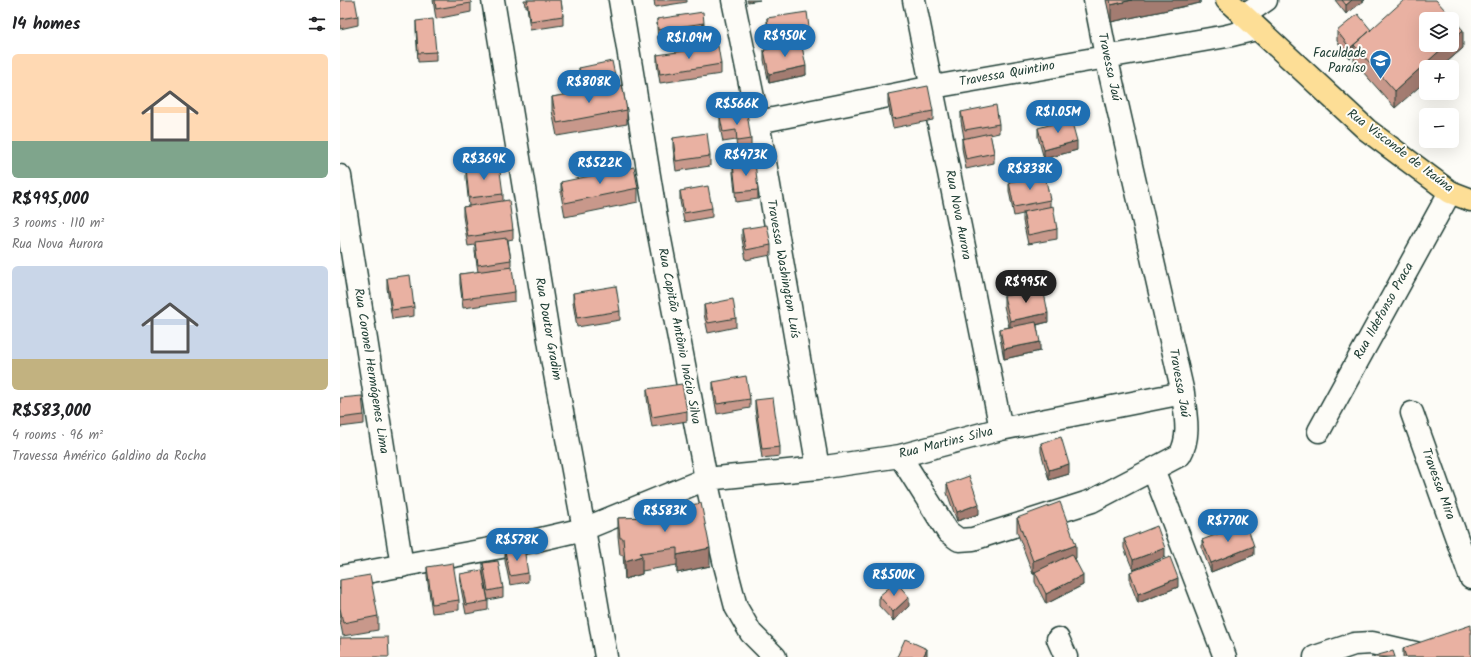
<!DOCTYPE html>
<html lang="en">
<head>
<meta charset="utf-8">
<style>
  :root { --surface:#fff; --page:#f2f2f2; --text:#202124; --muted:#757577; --accent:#1f6fb2 }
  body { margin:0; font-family:Kalam,sans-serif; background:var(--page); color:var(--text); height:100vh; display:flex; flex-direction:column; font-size:15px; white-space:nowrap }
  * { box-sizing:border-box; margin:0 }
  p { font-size:13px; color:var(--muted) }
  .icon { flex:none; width:22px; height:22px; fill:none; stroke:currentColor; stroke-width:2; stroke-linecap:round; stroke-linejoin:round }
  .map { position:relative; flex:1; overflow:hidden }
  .panel { display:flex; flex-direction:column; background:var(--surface); width:340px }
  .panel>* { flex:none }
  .tools { position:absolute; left:1079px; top:12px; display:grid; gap:8px }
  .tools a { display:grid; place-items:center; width:40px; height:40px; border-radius:6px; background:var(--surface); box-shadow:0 4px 16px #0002; font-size:20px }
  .price { position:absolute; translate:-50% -34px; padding:0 9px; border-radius:14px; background:var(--accent); color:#fff; font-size:13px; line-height:26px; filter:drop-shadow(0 1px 2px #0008) }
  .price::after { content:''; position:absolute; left:50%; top:24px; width:12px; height:9px; margin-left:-6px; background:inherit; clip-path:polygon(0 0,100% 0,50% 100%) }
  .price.selected { background:#222; color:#fff }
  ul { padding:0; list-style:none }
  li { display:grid; align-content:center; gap:8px; height:212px; padding:0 12px }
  li span { display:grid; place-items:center; height:124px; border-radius:6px; color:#555 }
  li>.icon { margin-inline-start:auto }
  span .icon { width:72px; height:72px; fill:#fffc; stroke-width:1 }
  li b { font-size:17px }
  h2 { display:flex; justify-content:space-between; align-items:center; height:48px; padding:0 12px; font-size:17px }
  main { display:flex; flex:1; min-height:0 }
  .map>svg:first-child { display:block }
</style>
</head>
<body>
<main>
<section class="panel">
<h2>14 homes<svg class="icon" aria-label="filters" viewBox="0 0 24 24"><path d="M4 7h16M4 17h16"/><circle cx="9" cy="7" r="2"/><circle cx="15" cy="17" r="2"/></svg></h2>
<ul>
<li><span style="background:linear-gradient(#ffd9b3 70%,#7fa58c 0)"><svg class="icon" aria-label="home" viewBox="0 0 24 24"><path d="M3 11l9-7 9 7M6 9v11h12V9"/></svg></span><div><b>R$995,000</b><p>3 rooms · 110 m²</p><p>Rua Nova Aurora</p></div></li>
<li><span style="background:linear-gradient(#c9d6e8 75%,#c2b280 0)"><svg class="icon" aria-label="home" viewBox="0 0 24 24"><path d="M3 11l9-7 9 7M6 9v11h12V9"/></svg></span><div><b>R$583,000</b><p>4 rooms · 96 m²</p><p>Travessa Américo Galdino da Rocha</p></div></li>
</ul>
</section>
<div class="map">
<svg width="1131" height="657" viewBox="0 0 1131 657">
  <rect width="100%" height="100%" fill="#fdfcf7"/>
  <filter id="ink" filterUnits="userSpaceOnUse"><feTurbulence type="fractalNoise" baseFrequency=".025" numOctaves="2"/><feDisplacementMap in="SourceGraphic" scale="8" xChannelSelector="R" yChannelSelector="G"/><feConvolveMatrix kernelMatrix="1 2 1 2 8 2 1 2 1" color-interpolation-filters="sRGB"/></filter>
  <g filter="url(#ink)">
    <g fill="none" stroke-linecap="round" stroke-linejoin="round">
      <defs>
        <path id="minor" d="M153,0L212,358L244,529L266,657
          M280,0L317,224L366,479L385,565L396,607L411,633L435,657
          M393,0L418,122L478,468
          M574,0L661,429
          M903,16L926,0
          M418,122L593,87L887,36L916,29
          M0,176L62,566
          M1072,413L1131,578
          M979,431L1110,192
          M560,456L608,532L619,540L633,539L752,501L840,455C851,436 845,414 843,393L766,56L755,0
          M813,469L885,657
          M0,577L188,542L244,529L366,479L478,468L560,456L661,429L843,393
          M718,639L726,657
          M975,657L1014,644L1032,643L1075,653"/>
        <path id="major" d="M887,0L1027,130L1110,192L1131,200"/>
      </defs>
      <use href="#minor" stroke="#1f3d34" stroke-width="25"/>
      <use href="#major" stroke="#1f3d34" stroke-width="25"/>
      <use href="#minor" stroke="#fdfcf7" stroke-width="22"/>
      <use href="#major" stroke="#fdde96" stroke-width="22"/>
    </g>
    <path fill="#c8988b" stroke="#1f3d34" d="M0,0L18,16V25L0,29Z
      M93,0H131V12L96,19Z
      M184,0H221L223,16V25L190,30L187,6H185Z
      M314,0H347V2L315,7Z
      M407,0H420L408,2Z
      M766,0H860V3L771,22Z
      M995,0H1025L1006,14Z
      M427,18L470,35V45L462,46L466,75L429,83L424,60V50L430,49L427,27Z
      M317,19L364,23V32L318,39L317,28Z
      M76,21L96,52V61L78,62L76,30Z
      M1031,30L1123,48L1101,67H1086L1055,108L1014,62V55L1010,58L997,41V31Z
      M317,55L381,64V74L320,83L317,64Z
      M239,68L277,85V86L287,110V124L217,136L212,111V97L242,92L239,78Z
      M548,94L593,111V120L553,128L548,103Z
      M621,112L659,124V133L650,135L654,153V163L626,169L622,148V139L624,138L621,121Z
      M380,117L411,139V148L397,150L396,140L383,142L380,127Z
      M698,128L737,150L704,159L698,137Z
      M333,138L370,156V166L336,171L333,148Z
      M393,164L418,190V199L396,202L393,173Z
      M126,168L163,194V201L173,230V239L168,240L171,260V267L175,292V301L123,308L120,284V274L138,272L135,252V245L128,246L123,216V207L129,206L126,178Z
      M221,182L298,188V202L225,217L221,195Z
      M669,182L710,200V207L717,229V239L688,244L683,221V214L674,216L669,191Z
      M340,191L372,208V217L344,222L340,201Z
      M402,229L431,245V255L406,260L402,239Z
      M47,278L74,307V316L52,319L47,288Z
      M233,293L280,311V320L237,327L233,303Z
      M664,296L708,322L697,325L700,351L664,359L660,338V329L669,327L664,306Z
      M364,305L396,318V327L368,333L364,314Z
      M373,382L410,399V408L377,414L373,391Z
      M307,389L347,411V421L312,427L307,398Z
      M0,398L24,415V424L0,427Z
      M415,400L440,447V456L422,458L415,409Z
      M701,443L729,474L709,480L701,452Z
      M607,484L639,514L617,521L607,493Z
      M336,516L370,566L337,573V565L302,571V574L285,579L283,555H280L278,536V518Z
      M677,518L736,558L735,559L743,585L706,604L695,582V574H693L677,532Z
      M784,539L825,557L793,570L784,548Z
      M862,540L914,555L871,572L862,549Z
      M165,551L188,573V582L170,585L165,561Z
      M143,563L163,588V597L148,600L143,573Z
      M87,567L119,600V610L92,613L87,576Z
      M790,572L838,587L798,603L790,582Z
      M120,574L148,601V610L126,614L120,583Z
      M0,580L38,616V630L3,636L0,621Z
      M539,596L569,606L553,621L539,606Z
      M1063,648L1131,657H1063Z"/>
    <path fill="#a37c71" stroke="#1f3d34" d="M792,0H860V3L771,22V5Z
      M1012,0H1025L1006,14V5Z
      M1123,30V48L1101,67H1086V81L1055,108V91L1106,45H1112V40Z
      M1014,45V55L1010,58V48Z
      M466,66V75L429,83V74Z
      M737,141V150L704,159V150Z
      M708,313V322L670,331V321Z
      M700,342V351L664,359V349Z
      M729,464V474L709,480V470Z
      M639,504V514L617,521V512Z
      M736,545V558L695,573V572V574H693V561Z
      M914,546V555L871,572V563Z
      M370,548V566L337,573V555Z
      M825,548V557L793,570V560Z
      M302,556V574L285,579V561Z
      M743,575V585L706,604V594Z
      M838,578V587L798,603V594Z
      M569,597V606L553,621V612Z
      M587,649V657H583Z"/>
    <path fill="#e9b1a2" stroke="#1f3d34" d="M0,0H15L18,16L0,19Z
      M95,0H131V3L96,9Z
      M187,0H221L223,16L190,21Z
      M770,0H792L771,5Z
      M1002,0H1012L1006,5Z
      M1064,0H1096L1123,30L1112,40V19H1086V45H1106L1055,91L1014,45Z
      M363,12L364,23L318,30L317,19Z
      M467,12L470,35L430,42L427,18Z
      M1018,14L1031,30L1010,48L997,31Z
      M93,19L96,52L78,53L76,21Z
      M461,42L466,66L429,74L424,50Z
      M378,46L381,64L320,74L317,55Z
      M272,61L277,85L244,91L239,68Z
      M282,85L287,110L217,123L212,97Z
      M588,86L593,111L553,119L548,94Z
      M656,105L659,124L625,130L621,112Z
      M407,113L411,139L397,141L396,130L383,132L380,117Z
      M731,119L737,141L704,150L698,128Z
      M367,133L370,156L336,161L333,138Z
      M650,133L654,153L626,159L622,139Z
      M415,162L418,190L396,192L393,164Z
      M159,164L163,194L129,198L126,168Z
      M294,167L298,188L225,203L221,182Z
      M705,175L710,200L674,207L669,182Z
      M368,186L372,208L344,213L340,191Z
      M169,200L173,230L128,237L123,207Z
      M713,206L717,229L688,235L683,212Z
      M427,225L431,245L406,250L402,229Z
      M167,238L171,260L138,265L135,242Z
      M172,267L175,292L123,299L120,274Z
      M70,275L74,307L52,310L47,278Z
      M276,286L280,311L237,318L233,293Z
      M703,288L708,313L670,321L664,296Z
      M393,299L396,318L368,323L364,305Z
      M696,322L700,342L664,349L660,329Z
      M406,376L410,399L377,404L373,382Z
      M342,384L347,411L312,417L307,389Z
      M22,396L24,415L0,418V398Z
      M433,398L440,447L422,449L415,400Z
      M721,437L729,464L709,470L701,443Z
      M629,476L639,504L617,512L607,484Z
      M720,502L736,545L693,561L677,518Z
      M361,503L370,548L337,555V548L300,553L302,556L285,561L283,538H280L278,518L336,516L337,508Z
      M906,523L914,546L871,563L862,540Z
      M817,526L825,548L793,560L784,539Z
      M184,548L188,573L170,576L165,551Z
      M732,554L743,575L706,594L695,572Z
      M830,557L838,578L798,594L790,572Z
      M158,561L163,588L148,591L143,563Z
      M113,563L119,600L92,604L87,567Z
      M142,570L148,601L126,605L120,574Z
      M30,575L38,616L3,623L0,608V580Z
      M556,582L569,597L553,612L539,596Z
      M1131,625V657H1066L1063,648Z
      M48,637L49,657H0V638Z
      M565,639L587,649L583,657H557Z
      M1053,651L1055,657H1031Z"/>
  </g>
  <defs>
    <symbol id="university-pin" viewBox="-11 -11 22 30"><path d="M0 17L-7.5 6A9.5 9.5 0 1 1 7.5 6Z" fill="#1f6fb2" stroke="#fdfcf7"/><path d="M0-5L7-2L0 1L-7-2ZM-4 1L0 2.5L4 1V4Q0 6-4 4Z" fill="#fff"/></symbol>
  </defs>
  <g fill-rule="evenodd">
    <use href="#university-pin" x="1028" y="48" width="25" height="34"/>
  </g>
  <g text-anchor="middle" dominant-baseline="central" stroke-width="4" stroke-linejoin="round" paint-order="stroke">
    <g font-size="13" fill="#1f3d34" stroke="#fdfcf7" text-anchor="end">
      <text x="1026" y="53">Faculdade<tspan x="1026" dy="15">Paraíso</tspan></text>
    </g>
    <g font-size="13" fill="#1f3d34" stroke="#fdfcf7">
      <text transform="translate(769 67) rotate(78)">Travessa Jaú</text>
      <text transform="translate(667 74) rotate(-10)">Travessa Quintino</text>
      <text transform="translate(1060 151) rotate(37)">Rua Visconde de Itaúna</text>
      <text transform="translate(618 215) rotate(79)">Rua Nova Aurora</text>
      <text transform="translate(443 269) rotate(80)">Travessa Washington Luís</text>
      <text transform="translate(1044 311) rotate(-61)">Rua Ildefonso Praca</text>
      <text transform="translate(208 329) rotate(80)">Rua Doutor Gradim</text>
      <text transform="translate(339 336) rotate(79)">Rua Capitão Antônio Inácio Silva</text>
      <text transform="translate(31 371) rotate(81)">Rua Coronel Hermógenes Lima</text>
      <text transform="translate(839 383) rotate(80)">Travessa Jaú</text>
      <text transform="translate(606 443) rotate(-14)">Rua Martins Silva</text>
      <text transform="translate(1098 484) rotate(70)">Travessa Mira</text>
    </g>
  </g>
</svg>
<div class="tools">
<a><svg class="icon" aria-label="layers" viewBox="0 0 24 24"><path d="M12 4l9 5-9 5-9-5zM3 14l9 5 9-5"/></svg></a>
<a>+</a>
<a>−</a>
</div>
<b class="price" style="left:445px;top:58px">R$950K</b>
<b class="price" style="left:349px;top:60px">R$1.09M</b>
<b class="price" style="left:249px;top:104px">R$808K</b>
<b class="price" style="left:397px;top:126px">R$566K</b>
<b class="price" style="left:718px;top:134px">R$1.05M</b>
<b class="price" style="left:406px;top:177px">R$473K</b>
<b class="price" style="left:144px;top:181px">R$369K</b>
<b class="price" style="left:260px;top:185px">R$522K</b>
<b class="price" style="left:690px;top:191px">R$838K</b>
<b class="price selected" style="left:686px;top:304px">R$995K</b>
<b class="price" style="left:325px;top:533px">R$583K</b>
<b class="price" style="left:888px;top:543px">R$770K</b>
<b class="price" style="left:177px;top:562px">R$578K</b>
<b class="price" style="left:554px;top:597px">R$500K</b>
</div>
</main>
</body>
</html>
